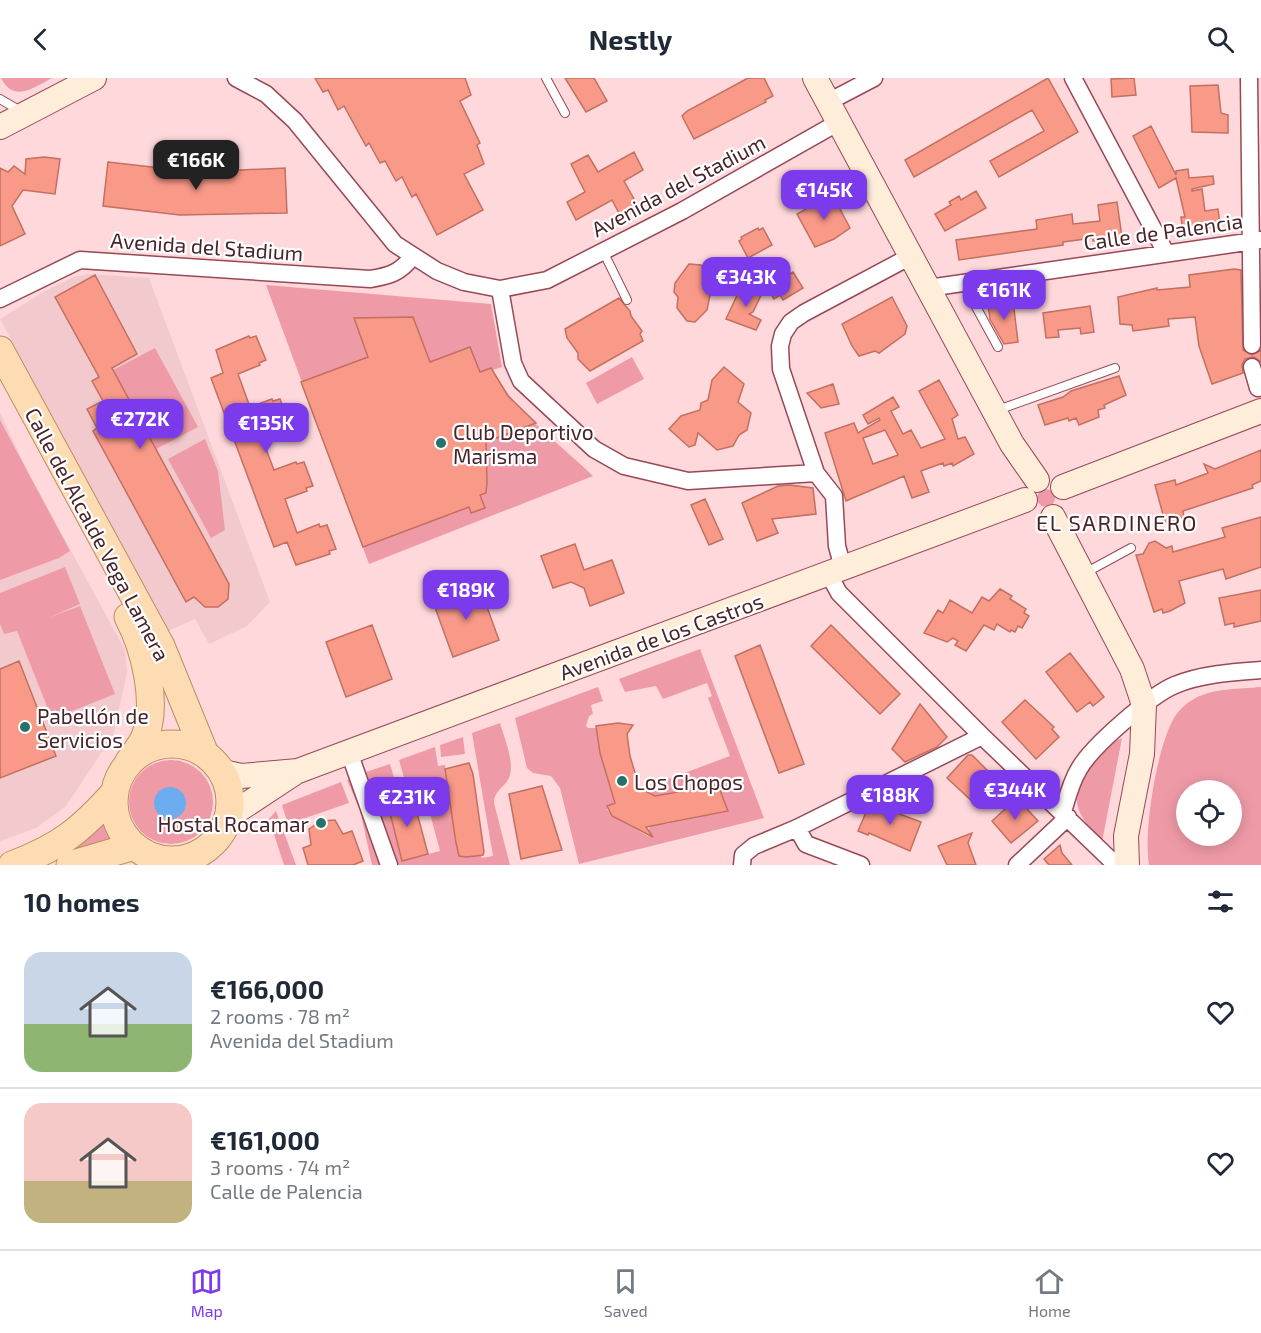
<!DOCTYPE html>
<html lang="en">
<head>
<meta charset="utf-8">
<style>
  :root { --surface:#fff; --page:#f2f2f3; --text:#1f2937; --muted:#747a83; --line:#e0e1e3; --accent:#7c3aed }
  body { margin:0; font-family:"Exo 2",sans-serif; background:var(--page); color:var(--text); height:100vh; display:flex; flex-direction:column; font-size:22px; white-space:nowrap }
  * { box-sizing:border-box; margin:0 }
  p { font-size:20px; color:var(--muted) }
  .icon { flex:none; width:33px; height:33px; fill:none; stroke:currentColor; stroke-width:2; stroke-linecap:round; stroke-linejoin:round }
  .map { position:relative; height:787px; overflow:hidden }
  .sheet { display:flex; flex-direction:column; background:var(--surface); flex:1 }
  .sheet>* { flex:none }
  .tools { position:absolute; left:1176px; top:702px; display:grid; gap:12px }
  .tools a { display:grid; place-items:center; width:66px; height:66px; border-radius:50%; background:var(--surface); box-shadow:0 3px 15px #0003; font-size:30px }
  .price { position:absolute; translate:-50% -51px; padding:0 14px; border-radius:12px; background:var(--accent); color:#fff; font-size:20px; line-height:39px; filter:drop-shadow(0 2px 3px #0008) }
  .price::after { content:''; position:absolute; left:50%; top:36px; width:18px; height:14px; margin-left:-9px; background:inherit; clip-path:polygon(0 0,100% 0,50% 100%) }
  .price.current { background:#222; color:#fff }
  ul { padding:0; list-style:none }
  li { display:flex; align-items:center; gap:18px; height:150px; padding:0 24px }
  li+li { border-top:2px solid var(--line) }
  li span { display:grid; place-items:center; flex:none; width:168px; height:120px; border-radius:18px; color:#555 }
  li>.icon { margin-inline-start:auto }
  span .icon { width:72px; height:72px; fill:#fffc; stroke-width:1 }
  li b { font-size:26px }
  h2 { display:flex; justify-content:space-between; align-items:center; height:72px; padding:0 24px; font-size:26px }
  header { display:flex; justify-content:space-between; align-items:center; height:78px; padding:0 24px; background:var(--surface); font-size:27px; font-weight:700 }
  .tab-bar { display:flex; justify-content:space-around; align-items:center; height:84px; border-top:2px solid var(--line); background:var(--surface); font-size:16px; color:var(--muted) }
  .tab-bar a { display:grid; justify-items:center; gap:3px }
  .tab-bar .current { color:var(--accent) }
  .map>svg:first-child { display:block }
</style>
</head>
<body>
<header><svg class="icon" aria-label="back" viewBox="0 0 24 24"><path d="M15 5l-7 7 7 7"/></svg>Nestly<svg class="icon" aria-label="search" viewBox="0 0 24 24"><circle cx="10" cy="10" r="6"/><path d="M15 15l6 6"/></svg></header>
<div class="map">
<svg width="1261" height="787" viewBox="0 0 1261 787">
  <rect width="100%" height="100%" fill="#ffd8dc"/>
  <path fill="#f2c9cd" d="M89,196L149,200L270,524L247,548L209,566L195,541L168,553L0,241L45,213L74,199Z
    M0,335L27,392L125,572L127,595L113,657L66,728L36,750L0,763Z"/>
  <path fill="#ef9ba7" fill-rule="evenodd" d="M1,0H52C33,10 14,25 1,0Z
    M266,207L491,226L502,289L493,292C515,335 559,365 593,398L369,486Z
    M155,270L198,349L156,371L113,292Z
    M632,279L644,301L597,326L586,305Z
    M0,342L70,473L59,480L0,502Z
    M205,361L218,393L225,452L211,460L168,381Z
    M1037 420a9 9 0 1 1 18 0a9 9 0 1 1-18 0Z
    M65,489L80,526L48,540L80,528L115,616L52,641L17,553L4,556L0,546V515Z
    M700,571L764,740L579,786L560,710L551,698L533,695L527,690L515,640L598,609L603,623L591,627L593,636L589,638L586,648L588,650H596L600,674L616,724L607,731L612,738L648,758L650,746L666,742V746L728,733L718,707L656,719L649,716L647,709L730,678L708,620L712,618L707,605L663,621L656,608L625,614L619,601Z
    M1261,609V787H1149C1143,753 1157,669 1174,640C1179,632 1186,625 1194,621C1212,610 1240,611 1261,609ZM1232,712V758H1186V712Z
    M500,645C504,659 514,682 510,697C507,709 494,711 494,725L510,787H398L366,694L390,686L400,719L387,723L402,783L440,773L424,713L409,717L399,682L435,669L438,688L445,687L459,778H476L480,775L482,780L493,778L472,655Z
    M463,659L465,676L441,679L440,667Z
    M1122,660L1102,764C1094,754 1081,742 1078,729C1071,706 1101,668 1122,660Z
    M129 724a42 42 0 1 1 84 0a42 42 0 1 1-84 0Z
    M352,700L382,787H372L360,732L347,702Z
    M341,704L349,725L288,746L282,727Z
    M276,733L296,787H284L269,741Z
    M103,743L114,763L45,786Z"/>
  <path fill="#6cacef" d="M154 725a16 16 0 1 1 32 0a16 16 0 1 1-32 0Z"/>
  <path fill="#f99988" stroke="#c27061" stroke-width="1.5" fill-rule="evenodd" d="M315,0H465L471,17L460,23L480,65L477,67L484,86L464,96L483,132L437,157L416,116L412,119L402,99L396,103L385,83L380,85L369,65L366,68L344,28L338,32L328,12L323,14Z
    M565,0H594L607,23L586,34Z
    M748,0H764L773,18L765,22L766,24L694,61L682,38L687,33Z
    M1048,0L1078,54L999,99L990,83L1044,53L1032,32L914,99L905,82Z
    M1134,0L1136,17L1112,19L1111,1Z
    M1218,7L1221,35L1228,37V55L1192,54L1190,8Z
    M1151,48L1176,97V93L1188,91L1189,100L1213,98L1214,106L1192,111V113L1202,111L1205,133L1218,131L1220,148L1183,154L1181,139H1185L1176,100L1159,110L1133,58Z
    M634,74L643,92L624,103L639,130L621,139L612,122L576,142L567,124L585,114L571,86L588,77L598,94Z
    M44,79L60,81L55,116L23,112L12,128L25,156L0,168V90L8,94L14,88L25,96L26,81Z
    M108,84L196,94L285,90L287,135L180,137L103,128Z
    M976,113L986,130L945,153L935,136L951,127L949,124L959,118L961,122Z
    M832,116L850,150L834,161L815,169L797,136Z
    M1117,124L1122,159L1093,163V160L1063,164V167L959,182L956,162L1037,151L1036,142L1072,136L1073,146L1100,143L1098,127Z
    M758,150L759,152L763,150L772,167L748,180L739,163L742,161L741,159Z
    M689,186L701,187L712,208L707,232L695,244L687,243L677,230L678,219L674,214L675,205Z
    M1234,191L1241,192L1243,272L1252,277L1261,272V284L1254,279L1245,281L1242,287L1243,295L1212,306L1199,268L1195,239L1168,241L1169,248L1133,253L1132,247L1120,246L1118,219L1157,210V212L1190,209L1189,197Z
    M793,194L803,210L783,222L780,217L774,221L767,210Z
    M95,197L137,276L112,290L229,506L228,521L218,529H205L194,519L186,524L93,353L97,350L87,331L103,323L92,303L99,299L55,219Z
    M767,205L753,234L749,236L761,242L756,252L726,241L740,211L751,214Z
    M892,219L907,248L905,256L879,275L875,273L859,278L852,268L842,246Z
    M619,220L630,233L631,238L642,253L640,256L643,263L590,293L578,281V275L567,260L565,251Z
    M1013,223L1018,264L1004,266L990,241L988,226Z
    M1090,228L1094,254L1081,256L1080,250L1058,252L1059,259L1046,260L1043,235Z
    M413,239L430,284L470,269L480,294L491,290L508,318L536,345L486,364L487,405L486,415L480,417L485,430L471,435L469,429L363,469L301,304L368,279L354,240Z
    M249,258L250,260L256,258L266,282L259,285L260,287L238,296L250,329L272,321L273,323L280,321L289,345L282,348L283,350L261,358L274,392L296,384L297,386L304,384L313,408L306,410L307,413L285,421L297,455L319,446L320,449L327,447L336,471L329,473L330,476L296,487L287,464L274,469L211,300L223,295L216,272Z
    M724,289L744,306L738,324L751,335L747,352L739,357L733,368L717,372L698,355L695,367L689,369L669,351L681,338L700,332L701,325L708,322L712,302Z
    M1119,298L1126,317L1104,327L1105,330L1098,332L1099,339L1079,347L1076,340L1069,343L1068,340L1045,347L1038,327L1063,319L1071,313Z
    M939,302L958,337L952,341L958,361L965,359L974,376L953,388L952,385L944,388L943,385L921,393L929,414L912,420L904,398L846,423L825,355L854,345L858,355L880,342L879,340L868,346L863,337L893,319L899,329L891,333L903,356L911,352L921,370L945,361L919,313ZM885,352L898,377L873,386L863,360Z
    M833,306L839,326L821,330L807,315Z
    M1261,372V403L1252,407L1253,410L1183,433L1184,439L1165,444L1155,407L1175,402L1176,407L1208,395L1204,386L1215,391Z
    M790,407L813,410L816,436L772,441L778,455L757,463L742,425L778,408Z
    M705,421L723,461L709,467L691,427Z
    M1261,439V489L1226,501L1223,491L1179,503L1185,525L1170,533L1163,535L1162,531L1154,534L1136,477L1143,476L1149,465L1155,463L1166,470L1172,468L1173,474L1225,459L1222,450Z
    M575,466L584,492L612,482L624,515L590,528L584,510L571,504L553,510L541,478Z
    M479,507L499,562L453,579L433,524Z
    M1000,511L1012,518L1010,521L1026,531L1024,535L1029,538L1022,550L1018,548L1015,554L1011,552L1010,554L997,546L994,552L984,547L966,573L955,567L958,563L953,560L947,564L924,555L938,532L943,535L950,522L972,535L982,519L989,523Z
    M1261,512V543L1234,549V545L1225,547L1219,520Z
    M372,547L392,601L346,619L326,564Z
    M831,547L900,616L880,636L811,568Z
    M760,567L804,686L779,695L735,578Z
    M1070,575L1104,619L1093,628L1090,624L1077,634L1046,594Z
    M19,583L56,678L0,700V591Z
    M1025,622L1054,649L1052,651L1059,659L1036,681L1002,644Z
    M920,626L947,659L937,669L905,684L892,671Z
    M618,645L633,647L627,656L630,678L639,708L643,712L655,718L718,707L728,733L646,749L653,759L612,738L607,728L615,725L600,675L596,648Z
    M968,677H972L997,702L975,726L947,700Z
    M469,685L473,696L484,774L483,777L467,779L459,778L456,765L445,691Z
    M542,708L562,772L521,781L509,716Z
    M412,716L428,776L402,783L387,723Z
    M1017,720L1038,743L1011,765L992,743Z
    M870,725L921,744L910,773L869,755L868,757L858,753Z
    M335,742L343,756L352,753L363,783L353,787H308L303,770L311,767L309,751L321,743Z
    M972,755L968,765L976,787H947L938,768Z
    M1060,767L1062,775L1072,787H1049L1044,781Z"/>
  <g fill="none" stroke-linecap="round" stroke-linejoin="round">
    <defs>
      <path id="lane" d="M546,0L565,35
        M0,21L17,31
        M603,173L627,222
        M963,205L998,269
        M995,333L1115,290
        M1085,495L1131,470"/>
      <path id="street" d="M236,0L266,16L295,43L395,166L437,193L464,204L500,211L547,202L682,133L839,44
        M1073,0L1166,175
        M1249,0L1252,267
        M828,24L874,0
        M928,210L1261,162
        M500,211L513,285L521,303L594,371L624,388L688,403L816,395
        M0,221L80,182L370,201C389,198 400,195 412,179
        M1252,289L1258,310
        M843,490L837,468L834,418L816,395L781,291L780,268L783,256L791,244L804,235L911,178
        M828,495L839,515L982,658L1116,787
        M349,674L389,787
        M1063,734C1067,720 1071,704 1079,691C1092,668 1151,617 1175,607C1201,596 1233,594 1261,592
        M797,750L806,766L861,787
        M742,787L743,777L754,768L797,750L982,658
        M1017,787L1068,739"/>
      <path id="secondary" d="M815,0L1012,366L1037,402
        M0,49L94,0
        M1063,409L1261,333
        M1053,439L1132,591L1144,627L1142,676L1126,758L1127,787
        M223,694L241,698L298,693L1025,422
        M229,738L293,696"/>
      <path id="primary" d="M0,272L161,568L205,676
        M128,539C145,571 159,627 144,661C140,669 133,677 128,685
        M114 724a58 58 0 1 1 116 0a58 58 0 1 1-116 0Z
        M12,787C60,769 81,752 115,714
        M70,787L131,769"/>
    </defs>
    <use href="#lane" stroke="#984856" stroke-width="10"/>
    <use href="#street" stroke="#984856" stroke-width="19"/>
    <use href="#secondary" stroke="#984856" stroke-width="26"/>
    <use href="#primary" stroke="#be8c62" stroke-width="29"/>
    <use href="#lane" stroke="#fff" stroke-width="8"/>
    <use href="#street" stroke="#fff" stroke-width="16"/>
    <use href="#secondary" stroke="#feedd9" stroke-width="24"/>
    <use href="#primary" stroke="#fedcb3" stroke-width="27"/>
  </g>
  <g fill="#26706d" stroke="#fff" stroke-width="2">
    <circle cx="441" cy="365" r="6"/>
    <circle cx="25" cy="649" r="6"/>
    <circle cx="622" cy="703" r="6"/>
    <circle cx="321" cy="745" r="6"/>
  </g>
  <g text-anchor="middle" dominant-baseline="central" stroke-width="4.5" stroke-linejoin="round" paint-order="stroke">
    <g font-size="21" fill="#48242a" stroke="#fff">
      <text transform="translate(678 107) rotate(-28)">Avenida del Stadium</text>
      <text transform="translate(1163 153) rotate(-8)">Calle de Palencia</text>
      <text transform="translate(207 168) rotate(4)">Avenida del Stadium</text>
      <text transform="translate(98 456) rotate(62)">Calle del Alcalde Vega Lamera</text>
      <text transform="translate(661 558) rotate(-20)">Avenida de los Castros</text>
    </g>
    <g font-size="21" fill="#48242a" stroke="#fff" text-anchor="start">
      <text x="453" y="353">Club Deportivo<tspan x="453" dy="24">Marisma</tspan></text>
      <text x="37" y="637">Pabellón de<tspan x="37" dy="24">Servicios</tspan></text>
      <text x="634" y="703">Los Chopos</text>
      <text x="309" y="745" text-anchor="end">Hostal Rocamar</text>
    </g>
    <g font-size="22" letter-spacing="1.5" fill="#48242a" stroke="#fff">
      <text x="1117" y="444">EL SARDINERO</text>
    </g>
  </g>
</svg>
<div class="tools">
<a><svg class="icon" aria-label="locate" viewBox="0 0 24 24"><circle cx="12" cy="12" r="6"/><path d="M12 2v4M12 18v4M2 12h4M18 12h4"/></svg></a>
</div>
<b class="price current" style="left:196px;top:113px">€166K</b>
<b class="price" style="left:824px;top:143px">€145K</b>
<b class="price" style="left:746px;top:230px">€343K</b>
<b class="price" style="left:1004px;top:243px">€161K</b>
<b class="price" style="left:140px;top:372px">€272K</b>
<b class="price" style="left:266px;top:376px">€135K</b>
<b class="price" style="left:466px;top:543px">€189K</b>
<b class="price" style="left:1015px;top:743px">€344K</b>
<b class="price" style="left:890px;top:748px">€188K</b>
<b class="price" style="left:407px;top:750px">€231K</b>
</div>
<section class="sheet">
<h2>10 homes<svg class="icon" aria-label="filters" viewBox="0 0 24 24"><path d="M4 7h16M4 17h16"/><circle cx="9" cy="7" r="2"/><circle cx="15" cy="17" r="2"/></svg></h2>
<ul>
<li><span style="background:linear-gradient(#c9d6e8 60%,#8fb573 0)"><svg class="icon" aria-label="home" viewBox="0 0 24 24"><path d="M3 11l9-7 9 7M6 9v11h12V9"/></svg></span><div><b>€166,000</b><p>2 rooms · 78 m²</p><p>Avenida del Stadium</p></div><svg class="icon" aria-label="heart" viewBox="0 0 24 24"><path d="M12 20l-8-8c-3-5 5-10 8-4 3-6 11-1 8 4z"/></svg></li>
<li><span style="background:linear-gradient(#f6c9c9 65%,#c2b280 0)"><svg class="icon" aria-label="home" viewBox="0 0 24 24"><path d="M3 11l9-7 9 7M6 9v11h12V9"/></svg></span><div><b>€161,000</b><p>3 rooms · 74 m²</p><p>Calle de Palencia</p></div><svg class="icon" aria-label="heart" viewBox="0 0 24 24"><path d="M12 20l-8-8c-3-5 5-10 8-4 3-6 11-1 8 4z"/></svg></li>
</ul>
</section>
<nav class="tab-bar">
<a class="current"><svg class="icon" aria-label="map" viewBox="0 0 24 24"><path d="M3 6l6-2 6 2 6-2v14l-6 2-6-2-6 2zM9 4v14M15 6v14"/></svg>Map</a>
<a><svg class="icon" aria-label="saved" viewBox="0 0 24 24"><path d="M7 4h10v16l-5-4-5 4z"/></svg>Saved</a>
<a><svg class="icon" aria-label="home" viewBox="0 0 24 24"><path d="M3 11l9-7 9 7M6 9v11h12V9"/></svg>Home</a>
</nav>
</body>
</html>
